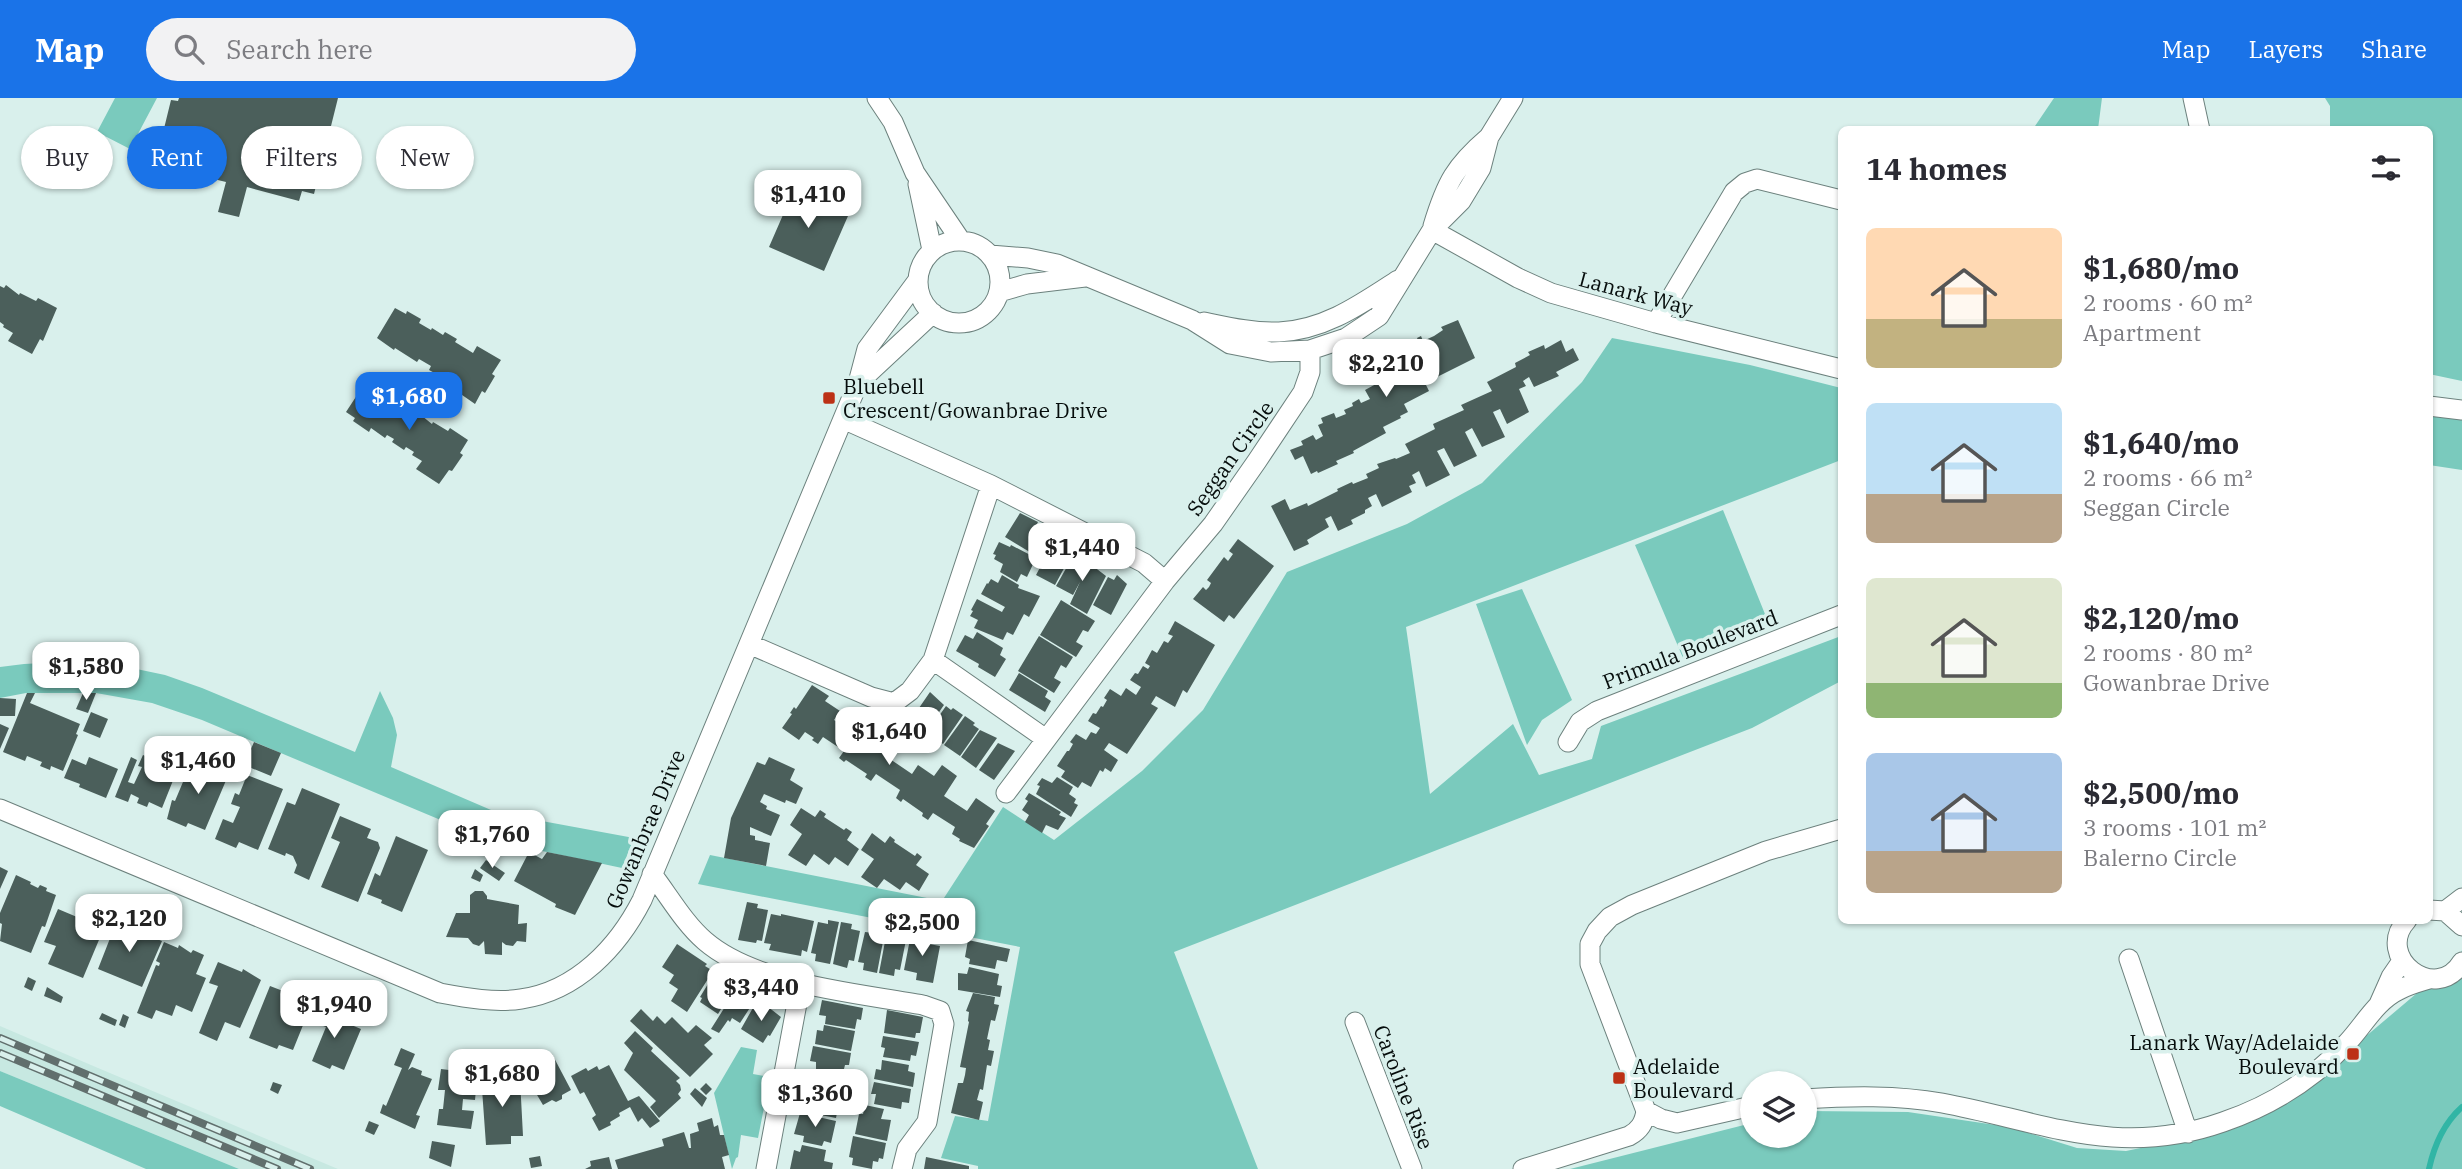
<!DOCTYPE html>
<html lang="en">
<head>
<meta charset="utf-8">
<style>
  :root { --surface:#fff; --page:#f2f2f3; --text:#2b2b33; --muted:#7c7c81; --accent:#1a73e8 }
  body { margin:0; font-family:"IBM Plex Serif",serif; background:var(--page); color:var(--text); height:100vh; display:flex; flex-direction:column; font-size:26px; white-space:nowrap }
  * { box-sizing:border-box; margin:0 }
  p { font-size:23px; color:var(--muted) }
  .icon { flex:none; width:38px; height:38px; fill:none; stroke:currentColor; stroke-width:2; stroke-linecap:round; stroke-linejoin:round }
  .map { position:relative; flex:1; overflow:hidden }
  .side { position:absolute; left:1838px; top:28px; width:595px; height:798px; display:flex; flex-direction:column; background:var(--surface); border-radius:10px; box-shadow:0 2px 5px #0004 }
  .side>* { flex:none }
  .top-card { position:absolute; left:21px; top:28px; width:665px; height:63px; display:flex; gap:14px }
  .fabs { position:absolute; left:1740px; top:973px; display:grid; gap:14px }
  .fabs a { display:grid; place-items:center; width:77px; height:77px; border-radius:50%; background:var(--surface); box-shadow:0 2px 5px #0004; font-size:35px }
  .price { position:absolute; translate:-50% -60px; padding:0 16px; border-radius:14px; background:#fff; color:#222; font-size:23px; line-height:46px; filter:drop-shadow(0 2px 4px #0008) }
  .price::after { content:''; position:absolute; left:50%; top:42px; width:21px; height:16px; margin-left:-10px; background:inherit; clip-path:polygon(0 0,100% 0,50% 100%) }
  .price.active { background:var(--accent); color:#fff }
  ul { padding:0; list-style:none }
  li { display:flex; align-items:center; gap:21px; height:175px; padding:0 28px }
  li span { display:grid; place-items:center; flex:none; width:196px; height:140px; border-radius:10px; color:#555 }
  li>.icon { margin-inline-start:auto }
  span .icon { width:84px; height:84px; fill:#fffc; stroke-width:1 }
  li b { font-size:30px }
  h2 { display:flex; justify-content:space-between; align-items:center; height:84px; padding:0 28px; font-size:30px }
  .chip { padding:0 24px; border-radius:32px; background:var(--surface); box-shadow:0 2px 5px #0004; font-size:24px; line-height:63px }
  .chip.active { background:var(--accent); color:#fff }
  header { display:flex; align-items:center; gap:42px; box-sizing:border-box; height:98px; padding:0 35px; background:var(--accent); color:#fff }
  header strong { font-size:33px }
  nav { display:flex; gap:38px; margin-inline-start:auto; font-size:24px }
  .search { width:490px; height:63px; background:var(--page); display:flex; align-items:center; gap:18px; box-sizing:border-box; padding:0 24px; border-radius:38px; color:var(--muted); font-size:26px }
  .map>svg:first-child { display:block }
</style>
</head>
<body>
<header>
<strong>Map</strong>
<div class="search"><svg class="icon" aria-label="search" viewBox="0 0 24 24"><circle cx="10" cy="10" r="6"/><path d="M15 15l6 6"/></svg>Search here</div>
<nav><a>Map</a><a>Layers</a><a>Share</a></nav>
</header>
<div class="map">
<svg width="2462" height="1071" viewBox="0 0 2462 1071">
  <rect width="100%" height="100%" fill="#d9f0ec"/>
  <path fill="#c7e8e1" d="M0,928L98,970L338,1071H239L0,973Z"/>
  <path fill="#7acabd" d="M115,0H157L130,51L97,34Z
    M2054,0H2102L2098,31H2033Z
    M2325,0H2462V283L2429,276V32L2330,31V8Z
    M1612,240L1750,267L1841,290V362L1406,529L1430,696L1513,626L1539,677L1592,661L1601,628L1841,538V583L1752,630L1174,854L1258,1071H978V1068L941,1060L955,1018L988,1023L1020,849L698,786L710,757L942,803L1003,709L1054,742L1142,673L1203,612L1287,474L1407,426L1482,385L1582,284Z
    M2429,317L2462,322V372L2429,367Z
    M1723,412L1769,526L1683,560L1635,447Z
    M1522,491L1572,602L1542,622L1527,647L1476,506Z
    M62,564L127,569L165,577L202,590L355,654L380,593L393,620L397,637L391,669L498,715L634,740L622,770L486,741L202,622L152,605L96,595H26L0,600V569L24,566Z
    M2462,852V1071H1570L1752,1025V1038H1804V1014L1808,1013L1908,1014L2009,1029L2077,1050L2126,1053L2184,1041L2352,950L2423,890L2458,868Z
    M741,949L757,952L753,976L770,979L758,1040L741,1037L738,1059L736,1060L732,1071L714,995Z
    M0,973L239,1071H146L0,1008Z"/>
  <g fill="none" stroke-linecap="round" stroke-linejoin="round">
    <path stroke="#31b5a5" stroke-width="6" d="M2429,1071C2434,1048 2444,1025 2462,1009"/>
  </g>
  <path fill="#4b5f5b" d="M179,0H338L314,96L302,93L299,103L247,89L239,119L218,114L226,84L173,71L176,59L158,55L171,2L178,3Z
    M796,87L817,96L814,104L848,118L824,173L769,149Z
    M6,187L19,197L20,195L36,203L38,200L57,210L43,243L40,241L32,256L8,243L13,235L3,229L4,227L0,224V188L4,190Z
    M395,210L406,216L407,213L421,221L419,225L431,232L432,230L443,237L445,234L457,241L455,244L473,255L477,248L501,262L492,276L495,278L485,295L482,293L475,306L442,283L446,277L442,275L440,278L429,272L431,268L419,261L417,264L395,250L394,252L377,240Z
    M1458,222L1475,260L1425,285L1429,293L1404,306L1408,314L1400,318L1401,320L1383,329L1386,335L1353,353L1354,355L1336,363L1338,366L1318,375L1317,373L1311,376L1303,358L1295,362L1290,352L1303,347L1301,343L1313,337L1316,342L1323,338L1318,327L1323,325L1321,320L1334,315L1336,320L1346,316L1344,312L1353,308L1352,305L1359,301L1361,305L1370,301L1365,292L1376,286L1374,283L1379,281L1381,285L1392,280L1387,269L1395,265L1394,262L1401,259L1402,262L1412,258L1408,250L1419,245L1417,240L1421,238L1423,243L1434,238L1443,232L1441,229Z
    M1561,242L1566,254L1573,250L1579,262L1556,274L1559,278L1534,289L1529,279L1523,283L1526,288L1519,291L1529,314L1507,326L1500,311L1493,314L1505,339L1482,349L1472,330L1465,334L1477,358L1454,369L1444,350L1437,353L1450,377L1426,389L1419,373L1412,377L1416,385L1409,388L1412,394L1382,409L1376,396L1368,400L1372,408L1365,412V415L1351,422L1353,426L1338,433L1331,418L1325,421L1329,429L1307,442L1309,446L1294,453L1271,408L1285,401L1290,412L1307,405L1308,408L1338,393L1337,391L1352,384L1353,386L1368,380L1366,376L1379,370L1377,366L1395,360L1396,361L1410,355L1405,346L1435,331L1433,326L1464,312L1461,307L1492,293L1487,284L1516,269L1515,265L1530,257L1528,254L1544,247L1545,251Z
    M365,285L402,309L403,307L410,312L412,310L432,326L433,324L448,333L450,330L468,342L460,355L463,357L452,373L449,372L439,386L416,371L422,363L412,357L414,354L406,349L404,352L392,344L394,341L387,337L385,340L371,330L369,334L353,323L355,320L346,314Z
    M1020,415L1038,424L1036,428L1051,436L1038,459L1005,439Z
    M1238,441L1274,468L1234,521L1229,517L1224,524L1193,501L1203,489L1206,492L1209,489L1211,485L1207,482L1224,459L1228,463L1233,456L1229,453Z
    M999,444L1010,449L1011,447L1036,460L1027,479L1021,476L1017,484L1000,474L1003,466L994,461L996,457L993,456Z
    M1052,447L1070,459L1055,487L1036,477Z
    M1080,458L1106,478L1087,516L1070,506L1080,484L1073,497L1056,488L1072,460L1078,463Z
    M1002,477L1019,487L1018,490L1040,498L1029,519L1024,516L1013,537L1007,534L1003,542L974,530L978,522L970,518L973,513L971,512L977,501L1002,514L1003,512L1005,509L981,496L987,485L988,486L991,481L998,485Z
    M1117,477L1127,486L1111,517L1093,507L1108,479L1114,482Z
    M1061,502L1095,523L1088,534L1083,532L1076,544L1083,548L1076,559L1040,537Z
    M1175,523L1215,547L1187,595L1183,592L1175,609L1156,598L1151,606L1158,610L1127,656L1109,645L1104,652L1118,662L1111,674L1105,670L1103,674L1100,672L1091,689L1082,684L1078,690L1061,679L1065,673L1057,668L1067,653H1069L1073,646L1070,644L1076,636L1086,642L1091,634L1096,636L1100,630L1088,623L1093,615L1096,616L1101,608L1103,609L1107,602L1104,600L1110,591L1121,598L1126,590L1136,597L1141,589L1130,582L1135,575L1138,576L1143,568L1148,571L1150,568L1145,565L1152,552L1157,555L1164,543L1168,545L1173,538L1168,536Z
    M977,534L1003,550L1000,557L1006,561L995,579L978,569L979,566L956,553L965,537L973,541Z
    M1039,538L1073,559L1066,570L1061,567L1054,580L1061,584L1054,595L1018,573Z
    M1019,575L1048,593L1045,599L1051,603L1045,614L1009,592Z
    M812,587L829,598L825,603L840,613L834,622L856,636L861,628L893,650L887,659L912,676L918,667L934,678L942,667L957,678L944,698L967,713L976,700L995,713L986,726L989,728L974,750L959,743L960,741L952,736L955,729L933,715L928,722L922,718L923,715L903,701L901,704L896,700L900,692L876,676L871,683L865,679L867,676L846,662L844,664L839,660L844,653L823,639L818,646L812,642L814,640L805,634L799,642L782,630L792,616L790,615L794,609L796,611Z
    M930,594L944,607L925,634L910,623Z
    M27,595H35L30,605L80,626L76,636L78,637L63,673L51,668L50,672L40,668L42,664L27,658L25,663L3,654Z
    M83,595H96L88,615L76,611Z
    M0,600L16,601L15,618H0Z
    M946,608L951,612L953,610L963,617L943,646L927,635Z
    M91,614L108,621L100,640L83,633Z
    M965,618L975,625L973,627L979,631L960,658L944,647Z
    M0,626L9,630L0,651Z
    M980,632L997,640L976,670L961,659Z
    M198,643L208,647L202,659L192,655Z
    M254,644L281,655L271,678L244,667Z
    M998,645L1015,653L994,682L979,672Z
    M160,656L180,665L162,710L149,704L147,709L137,705L139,700L131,696L128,704L115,699L131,659L137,662L128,684L134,686L142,669L138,668L143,657L157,663Z
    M89,659L118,671L106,700L79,689L80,686L64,680L72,661L86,667Z
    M769,659L795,671L790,682L803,690L796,706L786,702L785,705L764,696L760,704L767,708L766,711L780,717L771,738L750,729V737L755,738V742L770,745L766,768L724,760L731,720L757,664L765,667Z
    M202,662L230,673L205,732L188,725L186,729L167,721L172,702L175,703L188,672L196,675Z
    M247,677L283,691L258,752L239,744L236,750L215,741L223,721L233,725L240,709L231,706L235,695L239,697Z
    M1057,679L1073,689L1069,696L1076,701L1074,705L1078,707L1071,719L1036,696L1040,688L1037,687L1042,680L1052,685Z
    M302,690L340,706L309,782L294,775L297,767L293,758L286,755L285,758L268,751L287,704L295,707Z
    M1029,695L1061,714L1059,717L1066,720L1058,732L1046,727L1042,735L1025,724L1029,717L1022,712L1028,703L1025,701Z
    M801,710L815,719L820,712L826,716L824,719L844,732L846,730L852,734L847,742L859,751L848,768L835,759L829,767L814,756L806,768L788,757L802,736L790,727Z
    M340,718L371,731L367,740L378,744L380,750L358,804L321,789L340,744L331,740Z
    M872,735L885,745L890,738L895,742L894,744L915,758L917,755L922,759L916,767L929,776L919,793L906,784L900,792L884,781L877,790L861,779L874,761L861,752Z
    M396,738L428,752L402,814L381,805L382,802L367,796L375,775L380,778Z
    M529,754L542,761L547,754L602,765L575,817L555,809L556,806L514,783Z
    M486,762L505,775L499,783L480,770Z
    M0,769L8,773L0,791Z
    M475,771L483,777L480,784L471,780Z
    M16,777L31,784L30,786L38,790L40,787L47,790L46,793L56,797L45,829L42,828L31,855L0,843L2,826L0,825V815Z
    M475,793H483L487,798V801L519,807L518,826L527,825L526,844L517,843L513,848L506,847L502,844V857L485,856L484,843L479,848L473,846L468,840L446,839L456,815H470V797Z
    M747,804L758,806L757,810L768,812L762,843L757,842L756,845L738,842Z
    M81,810L94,815V812L109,818L83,880L48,866L56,848L44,844L58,811L77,819Z
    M771,816L781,818V816L814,823L807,854L802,852L801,858L769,852L771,846L764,845Z
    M122,822L129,825L131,831L162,843L142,889L98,871L116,825Z
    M828,822L839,824L830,866L815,863L816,856L811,855L818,824L828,826Z
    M841,824L852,826L851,831L860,833L854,863L849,862L847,870L833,866Z
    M875,831L885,833L877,875L863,872L864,865L858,864L865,834L874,835Z
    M912,831L920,832L918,844L940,848L933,885L916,882L917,875L904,872Z
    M887,833L907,837L900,872L895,871L894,878L879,875Z
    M968,842L1010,851L1007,864L997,862L995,871L969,866L970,861L965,859Z
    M164,844L178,850L179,847L191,855L193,852L204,857L196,876L206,880L192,914L176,907L172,918L156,912L152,921L137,915L156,867L159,868L160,865L156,863Z
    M677,846L707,866L705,868L713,873L687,914L671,903L678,891L669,885L674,877L662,869Z
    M218,864L242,874L243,871L261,882L240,930L225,924L217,943L199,935L218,888L209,885Z
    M969,869L999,876L997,887L1002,888L1000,899L958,892V875L967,876Z
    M28,879L36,883L32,893L24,889Z
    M722,879L735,888L718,916L700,904L702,900L700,899L711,881L717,885Z
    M740,885L752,893L749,899L755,902L740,925L732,920L730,924L728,922L719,935L711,931Z
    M270,888L296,898L298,893L305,896L303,901L312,905L293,952L279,947L277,951L249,940Z
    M47,889L63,899L61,905L44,898Z
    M973,895L995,899L994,906L999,907L995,923L991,922L987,941L990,942L988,952L994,953L991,968L987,967L983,992L980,991L977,1002L983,1004L979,1022L951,1015L958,985H963L965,977L966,970L960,969L969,924L968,923L969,914L966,913Z
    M822,902L863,910L861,922L857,921L855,931L825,926L826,918L819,917Z
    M763,905L781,919L770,938L768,937L763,945L741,931L754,908L759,911Z
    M319,906L335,912L332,919L361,931L344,972L332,967L330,971L312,963L326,929L312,924Z
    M641,911L653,923L657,918L665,926L672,919L688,935L696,927L712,940L704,947L713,956L690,979L630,923Z
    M887,912L923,919L920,935H916L915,940L884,935Z
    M102,915L117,922L115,928L99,921Z
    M123,916L129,919L125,930L119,927Z
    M824,927L855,933L851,953L815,946L817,932L823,933Z
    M635,933L653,950L651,953L680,980L676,983L680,987L681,992L678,996L681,1000L659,1020L650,1009L656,1003L624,972L633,955L624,945Z
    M883,938L919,944L916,958L911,957L910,963L883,959L885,950L881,949Z
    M813,948L851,955L849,967H845L843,975L836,974L835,982L816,978V964L810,963Z
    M401,950L415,956L408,972L412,969L422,973L421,977L432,981L416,1017L420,1018L415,1031L380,1015L383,1006L386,1008L402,970L394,967Z
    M548,954L552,956L571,992L562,997V1001L556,1004L552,1002L543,1007L524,975L533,969L531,966Z
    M882,962L909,967L908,973L915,975L913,989L874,981L876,971L881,972Z
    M609,967L628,1003L639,998L660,1023L650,1030L642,1020L638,1024L630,1009L619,1015L620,1018L610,1024L611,1027L599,1033L592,1020L596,1017L584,994L580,996L571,978L586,970L588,973L597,968L599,972Z
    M441,971L457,973V975L464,976L463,979L477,981L475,1002L463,1001L462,1012L474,1013L471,1031L437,1027L439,1011H443L445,992H438Z
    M498,976L499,978H509V982L520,981L523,1038H511V1046L486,1047L481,977Z
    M805,978L821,982L818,995L840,999L836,1020L800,1013L803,1000L799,999Z
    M273,984L282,987L278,996L270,992Z
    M874,984L911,991L909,1005L902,1004L901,1011L874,1006L876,996H871Z
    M706,985L712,991L706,997L700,991Z
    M695,990L707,1000L702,1009L690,996Z
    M865,1007L884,1011L881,1021L891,1022L887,1043L855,1036L859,1016H863Z
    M800,1015L836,1023L831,1045L824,1043L822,1048L803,1044L804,1038L794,1036Z
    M712,1020L714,1029L718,1027L720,1037H724L729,1057L722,1059L725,1071H618L615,1062L664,1048L662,1041L684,1034L689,1050H691L690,1036L699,1033L697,1025Z
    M369,1023L379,1027L374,1037L365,1033Z
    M853,1038L886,1045L883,1061L879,1060L878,1064L873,1063L872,1071L852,1067L853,1060L849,1059Z
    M432,1043L455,1047L451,1069L429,1060Z
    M802,1047L826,1052L824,1063L833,1065L832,1071H790L794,1052L800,1054Z
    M540,1058L542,1068L531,1070L529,1060Z
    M609,1059L612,1071H585L591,1068L590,1063Z
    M926,1059L969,1068V1071H924Z"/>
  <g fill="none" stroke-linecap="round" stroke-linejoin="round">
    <defs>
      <path id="street" d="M877,0L893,24L915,75L961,143
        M2193,0L2200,32
        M918,86L932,152
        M1433,128C1446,85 1455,68 1489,39
        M1432,132L1518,180L1551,195L1656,225L1841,271
        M918 184a41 41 0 1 1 82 0a41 41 0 1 1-82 0Z
        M990,157L1028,160L1057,166L1192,222L1230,246L1271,254L1310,252L1346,240L1379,218L1432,132L1461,103L1481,70L1489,39L1513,0
        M999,194L1027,186L1085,179
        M1204,224C1228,229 1254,235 1279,234C1325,232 1361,206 1398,182
        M1656,225L1734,94L1745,85L1757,81L1841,102
        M860,283L933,215
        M2429,308L2462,312
        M843,321L991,387L1144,465L1165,483
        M749,546L871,599L894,605L910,593L933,562L991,387
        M933,562L1046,641
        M1568,644L1580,624L1597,613L1841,517
        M1006,695L1165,483L1213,426L1257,363L1303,294L1310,274V252
        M0,711L440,895C467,900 495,905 521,901C577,893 618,849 642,802L858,285L867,251L918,182
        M652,776C669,798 684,825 705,843C756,887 858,895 923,907L940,913L944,926L927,1024L907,1051L902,1071
        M2429,812L2445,813L2462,828
        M2445,813L2462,800
        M2407,822C2373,859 2436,907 2462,864
        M2129,861L2188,1035
        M2379,906L2391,879L2402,863
        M1355,924L1412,1071
        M1804,1001C1851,998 1896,997 1942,1005C2044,1024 2118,1061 2223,1024C2270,1008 2313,981 2347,945C2364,927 2376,903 2399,892C2408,887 2419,884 2429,881
        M1646,1013L1590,866V846L1597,833L1610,819L1632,807L1766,753L1841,731
        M1646,1013L1661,1021L1677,1025L1752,1008
        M766,1071L801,884
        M1523,1071L1629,1038C1640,1032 1644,1025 1646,1013"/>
    </defs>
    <use href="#street" stroke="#6c817d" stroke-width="21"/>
    <use href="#street" stroke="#fff" stroke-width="19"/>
    <defs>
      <path id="rail" d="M0,940L310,1071
        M0,955L277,1071"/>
    </defs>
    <use href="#rail" stroke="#616f6d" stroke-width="8"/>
    <use href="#rail" stroke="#d9f0ec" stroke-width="5" stroke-dasharray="16" stroke-linecap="butt"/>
  </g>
  <g fill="#bc3116" stroke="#d9f0ec" stroke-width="2.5">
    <rect x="822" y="293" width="14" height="14" rx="3.5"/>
    <rect x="2346" y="949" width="14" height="14" rx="3.5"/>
    <rect x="1612" y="973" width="14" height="14" rx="3.5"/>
  </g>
  <g text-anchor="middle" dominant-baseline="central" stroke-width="7" stroke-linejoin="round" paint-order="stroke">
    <g font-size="21" fill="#060d0c" stroke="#d9f0ec">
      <text transform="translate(1636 195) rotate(15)">Lanark Way</text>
      <text transform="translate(1230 360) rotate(-55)">Seggan Circle</text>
      <text transform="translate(1690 551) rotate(-21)">Primula Boulevard</text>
      <text transform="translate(645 731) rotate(-67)">Gowanbrae Drive</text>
      <text transform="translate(1404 989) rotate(69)">Caroline Rise</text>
    </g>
    <g font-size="21" fill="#060d0c" stroke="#d9f0ec" text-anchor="start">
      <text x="843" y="288">Bluebell<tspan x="843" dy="24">Crescent/Gowanbrae Drive</tspan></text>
      <text x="2339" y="944" text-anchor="end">Lanark Way/Adelaide<tspan x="2339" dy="24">Boulevard</tspan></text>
      <text x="1633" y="968">Adelaide<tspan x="1633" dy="24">Boulevard</tspan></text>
    </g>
  </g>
</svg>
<div class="fabs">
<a><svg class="icon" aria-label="layers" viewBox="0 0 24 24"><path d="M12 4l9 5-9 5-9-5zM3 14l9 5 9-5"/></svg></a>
</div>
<b class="price" style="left:808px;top:132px">$1,410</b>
<b class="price" style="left:1386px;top:301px">$2,210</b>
<b class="price active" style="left:409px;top:334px">$1,680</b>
<b class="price" style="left:1082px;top:485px">$1,440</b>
<b class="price" style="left:86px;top:604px">$1,580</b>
<b class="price" style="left:889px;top:669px">$1,640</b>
<b class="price" style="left:198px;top:698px">$1,460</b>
<b class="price" style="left:492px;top:772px">$1,760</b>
<b class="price" style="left:129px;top:856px">$2,120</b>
<b class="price" style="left:922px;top:860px">$2,500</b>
<b class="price" style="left:761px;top:925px">$3,440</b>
<b class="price" style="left:334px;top:942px">$1,940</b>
<b class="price" style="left:502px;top:1011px">$1,680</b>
<b class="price" style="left:815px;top:1031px">$1,360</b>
<div class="top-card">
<a class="chip">Buy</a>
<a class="chip active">Rent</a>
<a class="chip">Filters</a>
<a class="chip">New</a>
</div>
<section class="side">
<h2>14 homes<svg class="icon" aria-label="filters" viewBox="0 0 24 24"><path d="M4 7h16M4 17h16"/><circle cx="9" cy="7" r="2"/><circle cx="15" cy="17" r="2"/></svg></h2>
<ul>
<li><span style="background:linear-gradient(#ffd9b3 65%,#c2b280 0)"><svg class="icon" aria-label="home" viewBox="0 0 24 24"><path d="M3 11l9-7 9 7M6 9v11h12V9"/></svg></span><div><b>$1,680/mo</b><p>2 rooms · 60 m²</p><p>Apartment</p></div></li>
<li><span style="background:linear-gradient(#bfe0f5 65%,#b9a48a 0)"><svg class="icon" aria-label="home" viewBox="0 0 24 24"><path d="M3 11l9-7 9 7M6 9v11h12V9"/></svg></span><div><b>$1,640/mo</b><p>2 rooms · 66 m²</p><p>Seggan Circle</p></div></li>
<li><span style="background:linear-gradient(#dfe7d0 75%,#8fb573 0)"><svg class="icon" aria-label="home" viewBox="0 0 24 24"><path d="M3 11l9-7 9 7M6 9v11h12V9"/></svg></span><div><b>$2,120/mo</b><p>2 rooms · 80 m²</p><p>Gowanbrae Drive</p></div></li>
<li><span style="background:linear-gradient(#a9c7e8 70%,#b9a48a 0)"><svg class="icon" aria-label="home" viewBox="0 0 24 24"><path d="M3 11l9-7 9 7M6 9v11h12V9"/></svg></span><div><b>$2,500/mo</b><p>3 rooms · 101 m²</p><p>Balerno Circle</p></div></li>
</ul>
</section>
</div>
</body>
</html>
